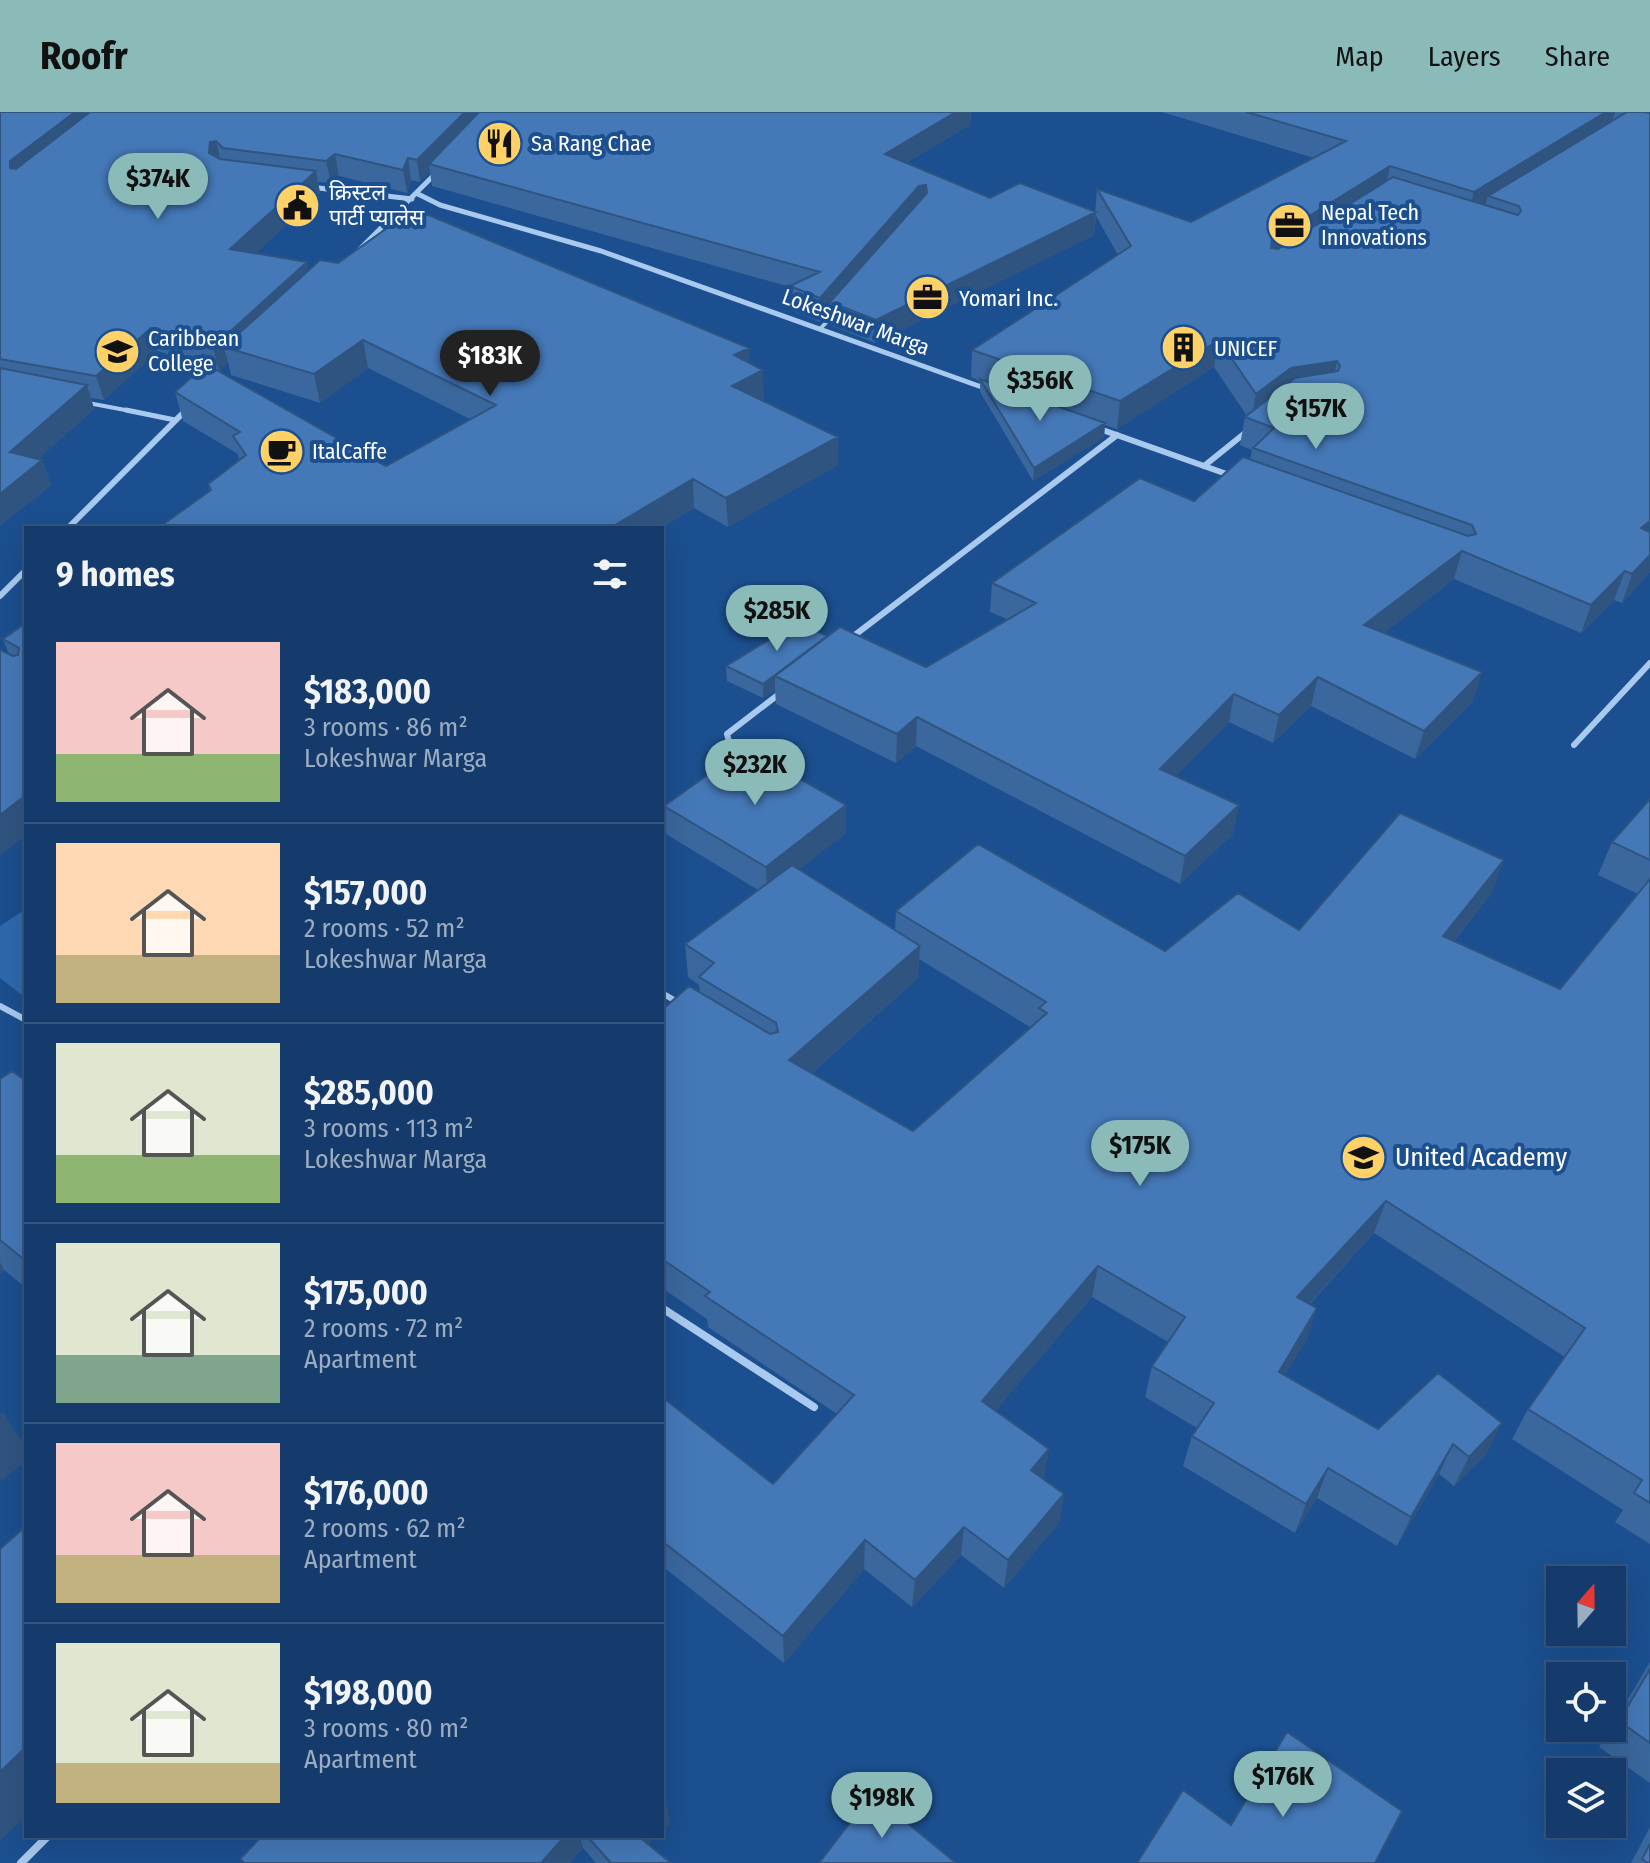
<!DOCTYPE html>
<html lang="en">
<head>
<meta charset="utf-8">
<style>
  :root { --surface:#143b6b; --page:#1d4271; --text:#f1f3f6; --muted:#9dadc1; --line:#33557e; --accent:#8bbbb9 }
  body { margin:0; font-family:"Fira Sans Condensed","Noto Sans Devanagari",sans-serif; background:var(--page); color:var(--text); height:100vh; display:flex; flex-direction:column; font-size:30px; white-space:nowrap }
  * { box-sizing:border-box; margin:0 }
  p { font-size:26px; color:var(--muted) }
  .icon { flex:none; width:44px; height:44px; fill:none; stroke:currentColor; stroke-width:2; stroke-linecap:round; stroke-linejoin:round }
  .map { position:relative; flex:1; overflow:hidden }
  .side { position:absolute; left:24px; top:414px; width:640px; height:1312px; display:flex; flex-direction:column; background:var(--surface); border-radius:0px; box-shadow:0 8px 32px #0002,0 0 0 2px var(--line) }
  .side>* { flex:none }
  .needle { width:52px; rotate:20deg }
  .fabs { position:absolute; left:1546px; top:1454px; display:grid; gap:16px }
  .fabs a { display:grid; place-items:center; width:80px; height:80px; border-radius:0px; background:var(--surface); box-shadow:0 8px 32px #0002,0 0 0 2px var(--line); font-size:40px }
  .price { position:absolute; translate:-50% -68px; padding:0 18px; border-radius:28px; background:var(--accent); color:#111; font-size:26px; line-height:52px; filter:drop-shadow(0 2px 4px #0008) }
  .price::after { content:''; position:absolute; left:50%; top:48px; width:24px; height:18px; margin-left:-12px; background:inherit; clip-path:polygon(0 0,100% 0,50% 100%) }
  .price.active { background:#222; color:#fff }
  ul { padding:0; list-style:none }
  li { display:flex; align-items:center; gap:24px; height:200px; padding:0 32px }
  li+li { border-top:2px solid var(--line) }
  li span { display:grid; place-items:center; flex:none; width:224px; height:160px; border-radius:0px; color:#555 }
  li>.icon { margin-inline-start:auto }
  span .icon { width:96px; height:96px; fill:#fffc; stroke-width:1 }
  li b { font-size:34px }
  h2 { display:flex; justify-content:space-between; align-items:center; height:96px; padding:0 32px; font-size:34px }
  header { display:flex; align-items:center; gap:48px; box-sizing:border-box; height:112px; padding:0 40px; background:var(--accent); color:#111 }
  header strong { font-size:38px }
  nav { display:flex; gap:44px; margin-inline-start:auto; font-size:28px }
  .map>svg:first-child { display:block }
</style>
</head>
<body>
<header>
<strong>Roofr</strong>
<nav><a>Map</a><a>Layers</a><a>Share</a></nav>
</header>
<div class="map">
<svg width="1650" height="1751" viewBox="0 0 1650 1751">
  <rect width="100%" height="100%" fill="#1b4f8f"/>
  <path fill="#2e69ad" d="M26,797V886L0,866V814Z"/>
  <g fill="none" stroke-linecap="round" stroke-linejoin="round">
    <path stroke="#a9c9ee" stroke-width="4" d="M821,216L835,201
      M88,291L136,300"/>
    <path stroke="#a9c9ee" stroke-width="5" d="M126,298L175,308"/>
    <path stroke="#a9c9ee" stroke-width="6" d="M662,881L679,891
      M0,894L26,908"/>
    <path stroke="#a9c9ee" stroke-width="8" d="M662,1196L814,1295
      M21,1751L48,1724"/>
    <path stroke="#a9c9ee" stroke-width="5" d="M310,75L412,87
      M416,81L440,93L601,139L990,278
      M358,139L439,58
      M184,300L187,297"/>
    <path stroke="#a9c9ee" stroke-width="6" d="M1097,316L1235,365
      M1204,354L1250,317
      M68,416L186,298
      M0,484L26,458
      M847,529L1117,323
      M1574,633L1650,551
      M738,651L734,649L727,622L783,579"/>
  </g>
  <path fill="#3a679d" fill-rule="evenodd" d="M0,0H971L970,13L906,51L990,86L1095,100L1097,77L1191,110L1314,46L1162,0H1650V460L1622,491L1614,488L1581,521L1454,467L1384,521L1473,589L1415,647L1311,594L1273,631L1229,610L1176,664L1233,722L1180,772L916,634L896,651L776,592L775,578L763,586L727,569L726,554L827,524L926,555L1007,507L990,500L992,471L1194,389L1250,348L1252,338L1240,333L1245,305L1247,304L1214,255L1117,317L1105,313L1104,325L1033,369L980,280V269L971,265L972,238L1118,143L1096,104L1094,123L875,231L830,213V198L820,210L790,198V175L432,74L430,60L420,70L411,68L407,81L339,64L331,71L318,70L320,81L256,141L308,158L749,236V251L764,286L761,288L838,325V353L728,415L694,396L661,416H158L209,379L208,372L239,349L238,342L183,309L175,280L203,254L158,239L104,288L91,286L94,297L38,347L42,348L51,373L0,414ZM228,250L231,263L320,291L368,256L470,307L386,354L219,259Z
    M26,511V723L9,543L3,527Z
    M1650,687V1432L1615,1410L1623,1398L1512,1327L1528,1297L1565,1245L1374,1121L1310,1192L1307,1227L1285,1263L1378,1317L1438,1261L1487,1341L1454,1374L1439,1362L1397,1434L1317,1386L1295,1421L1183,1354L1192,1324L1197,1316L1145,1285L1152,1254L1168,1230L1092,1185L995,1299L1049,1337L1043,1367L1064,1382L1059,1411L1004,1476L961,1443L912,1495L864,1457L784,1551L662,1454V1285L773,1372L837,1302L708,1215L707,1207L662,1176V898L700,880L699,873L688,865L685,832L758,778L666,722L664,694L846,721L799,757L895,818L896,799L1165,839L1299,818L1492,781L1454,829L1560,877L1638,782L1598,763L1612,730ZM919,847L1030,915L913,1019L812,961L918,866Z
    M0,967L26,969V1176L4,1158L0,1162Z
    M1650,1550V1671L1599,1635L1611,1616H1612V1614Z
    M1650,1715V1751H1631Z
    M262,1724H657L648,1732L671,1751H596L583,1736L569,1751H242L240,1747Z"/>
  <path fill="#305480" d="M75,0H110L17,79L10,56V49Z
    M465,0H489L429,52L430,60L420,70L417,48Z
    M956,0H971L970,13L884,64L885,42Z
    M1606,0H1615L1610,17L1488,84L1485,94L1467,105L1474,80Z
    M216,29L221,51L209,41L210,30Z
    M335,42L339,64L331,71L326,49Z
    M408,46L411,68L407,81L403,58Z
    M1390,54L1385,79L1267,153L1272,127Z
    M316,59L320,81L236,160L230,137Z
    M926,73L925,96L830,190V198L820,210V186L919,74Z
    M1096,100L1094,123L875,231L876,208Z
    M307,150L312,173L224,235L228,250L219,259L213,235Z
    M151,216L158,239L104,288L96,264Z
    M363,228L368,256L320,291L314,262Z
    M1219,228L1214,255L1117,317L1120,289Z
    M749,236V264L734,243Z
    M1337,249L1332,276L1285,283L1251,309L1256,282L1291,256Z
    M763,258L764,286L733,302L732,274Z
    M87,273L94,297L19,365L10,340Z
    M1105,311L1104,325L1033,369L1034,356Z
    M838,325V353L728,415L726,386Z
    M42,348L51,373L0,414V382Z
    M693,367L694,396L661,416H610Z
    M1650,409V430L1641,416Z
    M1462,439L1454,467L1357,542L1364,513Z
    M1650,443V460L1622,491L1632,462Z
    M1625,459L1614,488L1581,521L1591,493Z
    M827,524L775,564V578L763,586V572Z
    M1482,560L1473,589L1415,647L1424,619Z
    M1318,565L1311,594L1273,631L1279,603Z
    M1234,582L1229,610L1155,686L1160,657Z
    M917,605L916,634L896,651L897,622Z
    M26,683V723L0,744V703Z
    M846,693V721L767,783L766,755Z
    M1239,693L1233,722L1180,772L1185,744Z
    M1504,748L1492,781L1431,857L1443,824Z
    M920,834L918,866L790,980L789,948Z
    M1386,1089L1374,1121L1287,1216L1297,1185Z
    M0,1150L4,1158L0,1162Z
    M1098,1154L1092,1185L978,1319L982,1289Z
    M1317,1196L1307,1227L1269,1290L1279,1260Z
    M3,1300L26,1336V1349L0,1370V1302Z
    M1502,1311L1487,1341L1454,1374L1469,1345Z
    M1453,1332L1439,1362L1397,1434L1411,1405Z
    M1049,1337L1044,1367L1026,1388L1031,1358Z
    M1328,1356L1317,1386L1295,1421L1306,1392Z
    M1064,1382L1059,1411L1004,1476L1008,1448Z
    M964,1415L961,1443L912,1495L915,1468Z
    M865,1428L864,1457L784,1551L783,1524Z
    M26,1635V1704L0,1729V1660Z
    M666,1687L670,1712L662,1719V1691Z
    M565,1724H580L583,1736L569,1751H541Z
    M633,1724H657L637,1743Z"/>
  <path fill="#4478b7" stroke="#305480" stroke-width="2" d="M0,0H75L10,49V56L16,57L90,0H465L417,48L408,46L403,58L335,42L326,49L223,36L216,29L210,30L209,41L220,47L316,59L230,137L307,150L213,235L151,216L96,264L0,247Z
    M479,0H956L885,42L990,86L1020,71L1096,100L876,208L830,190L927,81L926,73L919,74L820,186L790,174L820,160L429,52Z
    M1246,0H1606L1474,80L1390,54L1272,127L1271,136L1278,137L1393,65L1518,103L1521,99L1519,94L1488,84L1627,0H1644L1650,1V409L1641,416L1650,420V443L1632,462L1625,459L1591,493L1462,439L1364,513L1482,560L1424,619L1318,565L1279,603L1234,582L1160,657L1239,693L1185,744L917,605L897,622L775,564L840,515L926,555L1036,491L992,471L1140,366L1194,389L1243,345L1468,424L1476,422L1472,413L1253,336L1274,316L1245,305L1295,266L1338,259L1340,254L1337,249L1291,256L1256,282L1219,228L1120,289L972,238L1131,134L1097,77L1191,110L1346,29Z
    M414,97L749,236L734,243L763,258L732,274L838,325L726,386L693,367L610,416H510L508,415L506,416H158L211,378L208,372L246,343L233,324L240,320L175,280L206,252L386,354L496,293L363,228L314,262L224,235L320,148L338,151Z
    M0,256L87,273L10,340L42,348L0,382Z
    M980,267L1105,311L1034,356Z
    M798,510L827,524L763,572L726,554Z
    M26,511V683L0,703V538L13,544L18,543L19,536L3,527Z
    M745,636L846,693L766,755L664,694Z
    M1650,687V748L1612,730Z
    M1400,701L1504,748L1443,824L1560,877L1650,767V1391L1634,1381L1642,1368L1528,1297L1585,1216L1386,1089L1297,1185L1317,1196L1279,1260L1378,1317L1438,1261L1502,1311L1469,1345L1453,1332L1411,1405L1328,1356L1306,1392L1192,1324L1214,1291L1152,1254L1185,1205L1098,1154L982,1289L1049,1337L1031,1358L1064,1382L1008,1448L964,1415L915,1468L865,1428L783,1524L662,1429V1285L773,1372L854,1283L705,1184L710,1180L662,1147V898L689,874L770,922L778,920L776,911L699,865L714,851L685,832L792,753L920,834L789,948L913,1019L1047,901L1039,896L1046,890L896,799L978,732L1165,839L1238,781L1299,818Z
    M12,959L26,969V1149L0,1128V967Z
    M26,1414V1635L0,1660V1437Z
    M1650,1557V1631L1619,1609Z
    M1287,1620L1402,1699L1375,1751H1137L1183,1678L1231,1713Z
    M872,1682L956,1751H819Z
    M262,1724H565L541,1751H244L240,1747Z
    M587,1724H638L671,1751H611Z
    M1650,1732V1751H1648L1642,1747Z"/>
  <defs>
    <symbol id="restaurant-disc" viewBox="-11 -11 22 22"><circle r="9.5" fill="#ffd166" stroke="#1b4f8f"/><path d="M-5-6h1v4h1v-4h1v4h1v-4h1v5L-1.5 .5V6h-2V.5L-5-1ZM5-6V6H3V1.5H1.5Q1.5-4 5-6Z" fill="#111"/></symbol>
    <symbol id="civic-disc" viewBox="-11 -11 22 22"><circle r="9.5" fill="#ffd166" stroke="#1b4f8f"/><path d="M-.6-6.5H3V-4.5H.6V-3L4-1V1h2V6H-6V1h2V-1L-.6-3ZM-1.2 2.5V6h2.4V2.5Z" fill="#111"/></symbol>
    <symbol id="office-disc" viewBox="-11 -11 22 22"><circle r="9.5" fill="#ffd166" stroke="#1b4f8f"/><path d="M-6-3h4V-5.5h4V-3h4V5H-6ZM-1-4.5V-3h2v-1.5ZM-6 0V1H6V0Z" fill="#111"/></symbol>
    <symbol id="building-disc" viewBox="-11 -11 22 22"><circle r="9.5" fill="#ffd166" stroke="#1b4f8f"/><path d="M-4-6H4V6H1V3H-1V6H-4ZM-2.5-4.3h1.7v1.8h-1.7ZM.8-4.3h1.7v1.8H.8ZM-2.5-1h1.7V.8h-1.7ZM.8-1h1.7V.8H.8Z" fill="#111"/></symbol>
    <symbol id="university-disc" viewBox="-11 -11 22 22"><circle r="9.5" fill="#ffd166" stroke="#1b4f8f"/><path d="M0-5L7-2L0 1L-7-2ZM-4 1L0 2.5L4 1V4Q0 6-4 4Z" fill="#111"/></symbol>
    <symbol id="cafe-disc" viewBox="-11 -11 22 22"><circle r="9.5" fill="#ffd166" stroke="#1b4f8f"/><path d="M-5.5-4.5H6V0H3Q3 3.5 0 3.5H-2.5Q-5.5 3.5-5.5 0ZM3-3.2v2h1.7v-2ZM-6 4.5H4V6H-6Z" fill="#111"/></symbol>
  </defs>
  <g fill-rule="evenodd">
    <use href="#restaurant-disc" x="474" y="6" width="51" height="51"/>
    <use href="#civic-disc" x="272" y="68" width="51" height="51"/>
    <use href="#office-disc" x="1264" y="88" width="51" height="51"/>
    <use href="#office-disc" x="902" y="160" width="51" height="51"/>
    <use href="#building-disc" x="1158" y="210" width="51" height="51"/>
    <use href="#university-disc" x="92" y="214" width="51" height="51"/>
    <use href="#cafe-disc" x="256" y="314" width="51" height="51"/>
    <use href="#university-disc" x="1338" y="1020" width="51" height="51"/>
  </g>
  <g text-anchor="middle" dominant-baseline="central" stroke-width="8" stroke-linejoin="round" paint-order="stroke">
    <g font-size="22" fill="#fff" stroke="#1b4f8f" text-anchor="start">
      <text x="531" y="31">Sa Rang Chae</text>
      <text x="329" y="80">क्रिस्टल<tspan x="329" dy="25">पार्टी प्यालेस</tspan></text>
      <text x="1321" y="100">Nepal Tech<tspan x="1321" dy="25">Innovations</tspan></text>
      <text x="959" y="186">Yomari Inc.</text>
      <text x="148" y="226">Caribbean<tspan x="148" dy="25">College</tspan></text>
      <text x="1214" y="236">UNICEF</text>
      <text x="312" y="339">ItalCaffe</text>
    </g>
    <g font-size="22" fill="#fff" stroke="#1b4f8f">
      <text transform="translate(856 210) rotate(20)">Lokeshwar Marga</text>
    </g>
    <g font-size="26" fill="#fff" stroke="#1b4f8f" text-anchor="start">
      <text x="1395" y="1045">United Academy</text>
    </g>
  </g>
</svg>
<div class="fabs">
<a><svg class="needle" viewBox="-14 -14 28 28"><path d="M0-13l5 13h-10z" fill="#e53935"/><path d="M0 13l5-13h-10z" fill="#9dadc1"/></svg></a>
<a><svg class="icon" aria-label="locate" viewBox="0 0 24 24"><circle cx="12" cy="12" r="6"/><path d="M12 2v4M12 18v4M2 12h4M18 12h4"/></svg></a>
<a><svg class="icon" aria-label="layers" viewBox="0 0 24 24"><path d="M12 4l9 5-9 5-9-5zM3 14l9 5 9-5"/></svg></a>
</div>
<b class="price" style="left:158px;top:109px">$374K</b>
<b class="price active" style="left:490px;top:286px">$183K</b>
<b class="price" style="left:1040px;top:311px">$356K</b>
<b class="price" style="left:1316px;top:339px">$157K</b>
<b class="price" style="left:777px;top:541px">$285K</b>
<b class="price" style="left:755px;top:695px">$232K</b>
<b class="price" style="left:1140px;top:1076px">$175K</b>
<b class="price" style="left:1283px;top:1707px">$176K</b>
<b class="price" style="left:882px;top:1728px">$198K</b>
<section class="side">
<h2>9 homes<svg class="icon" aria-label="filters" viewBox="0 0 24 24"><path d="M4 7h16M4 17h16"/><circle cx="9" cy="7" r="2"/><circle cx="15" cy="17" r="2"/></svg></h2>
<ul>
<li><span style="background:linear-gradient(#f6c9c9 70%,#8fb573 0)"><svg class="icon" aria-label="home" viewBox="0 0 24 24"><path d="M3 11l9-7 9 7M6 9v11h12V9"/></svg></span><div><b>$183,000</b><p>3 rooms · 86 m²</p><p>Lokeshwar Marga</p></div></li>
<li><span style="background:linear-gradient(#ffd9b3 70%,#c2b280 0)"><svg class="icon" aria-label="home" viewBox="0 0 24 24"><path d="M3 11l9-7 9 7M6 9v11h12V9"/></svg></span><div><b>$157,000</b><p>2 rooms · 52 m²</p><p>Lokeshwar Marga</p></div></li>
<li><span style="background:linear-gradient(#dfe7d0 70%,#8fb573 0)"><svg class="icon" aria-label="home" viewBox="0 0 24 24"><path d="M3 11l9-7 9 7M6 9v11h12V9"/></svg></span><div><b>$285,000</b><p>3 rooms · 113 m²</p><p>Lokeshwar Marga</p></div></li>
<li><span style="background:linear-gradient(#dfe7d0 70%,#7fa58c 0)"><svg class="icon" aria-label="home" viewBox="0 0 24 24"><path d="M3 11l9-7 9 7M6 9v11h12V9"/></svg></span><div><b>$175,000</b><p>2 rooms · 72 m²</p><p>Apartment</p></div></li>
<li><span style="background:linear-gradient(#f6c9c9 70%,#c2b280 0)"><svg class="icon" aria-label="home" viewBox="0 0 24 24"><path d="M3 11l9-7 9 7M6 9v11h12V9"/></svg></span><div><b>$176,000</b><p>2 rooms · 62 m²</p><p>Apartment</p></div></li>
<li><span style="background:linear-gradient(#dfe7d0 75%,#c2b280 0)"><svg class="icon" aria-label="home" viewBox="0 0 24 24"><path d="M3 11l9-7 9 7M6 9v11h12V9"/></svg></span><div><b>$198,000</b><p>3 rooms · 80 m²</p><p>Apartment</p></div></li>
</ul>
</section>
</div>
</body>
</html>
